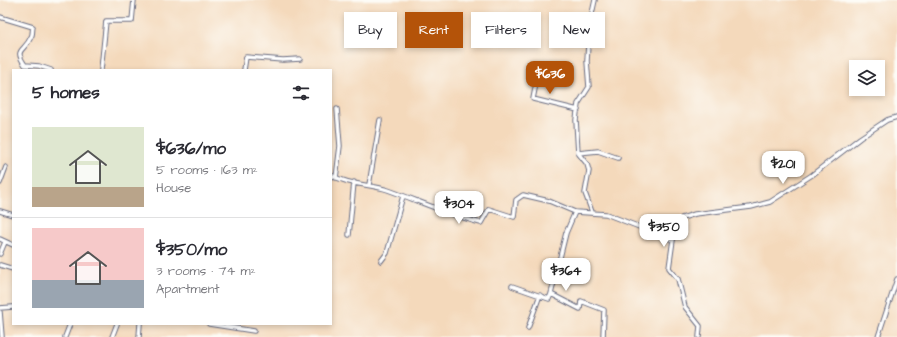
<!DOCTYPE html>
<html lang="en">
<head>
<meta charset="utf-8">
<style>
  :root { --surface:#fff; --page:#f7f7f7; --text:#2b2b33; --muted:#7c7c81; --line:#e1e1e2; --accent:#b45309 }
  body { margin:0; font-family:"Architects Daughter",sans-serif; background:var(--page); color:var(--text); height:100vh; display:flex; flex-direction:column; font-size:15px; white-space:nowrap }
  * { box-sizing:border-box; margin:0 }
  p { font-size:13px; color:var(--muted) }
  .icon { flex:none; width:22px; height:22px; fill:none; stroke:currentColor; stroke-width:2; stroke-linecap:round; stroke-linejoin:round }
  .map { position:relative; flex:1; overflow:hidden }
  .drawer { position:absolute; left:12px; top:69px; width:320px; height:256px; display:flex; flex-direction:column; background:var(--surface); border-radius:0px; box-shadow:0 2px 6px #0003 }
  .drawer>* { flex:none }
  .banner { position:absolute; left:344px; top:12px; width:380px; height:36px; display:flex; gap:8px }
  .controls { position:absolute; left:849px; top:60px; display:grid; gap:8px }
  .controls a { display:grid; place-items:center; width:36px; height:36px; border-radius:0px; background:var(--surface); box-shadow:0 2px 6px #0003; font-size:20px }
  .price { position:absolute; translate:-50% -34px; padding:0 9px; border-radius:8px; background:#fff; color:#222; font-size:13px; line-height:26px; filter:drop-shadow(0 1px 2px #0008) }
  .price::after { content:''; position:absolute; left:50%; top:24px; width:12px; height:9px; margin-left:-6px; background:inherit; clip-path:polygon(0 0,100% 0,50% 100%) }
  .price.active { background:var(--accent); color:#fff }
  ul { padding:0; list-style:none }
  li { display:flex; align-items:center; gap:12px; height:100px; padding:0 20px }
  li+li { border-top:1px solid var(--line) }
  li span { display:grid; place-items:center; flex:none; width:112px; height:80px; border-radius:0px; color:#555 }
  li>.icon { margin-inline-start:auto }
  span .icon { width:48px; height:48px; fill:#fffc; stroke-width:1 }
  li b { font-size:17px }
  h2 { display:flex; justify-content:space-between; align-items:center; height:48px; padding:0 20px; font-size:17px }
  .tag { padding:0 14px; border-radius:0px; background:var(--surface); box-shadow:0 2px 6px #0003; font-size:14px; line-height:36px }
  .tag.active { background:var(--accent); color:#fff }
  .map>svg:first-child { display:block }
</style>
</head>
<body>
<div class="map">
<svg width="897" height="337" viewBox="0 0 897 337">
  <rect width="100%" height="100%" fill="#fdfcf7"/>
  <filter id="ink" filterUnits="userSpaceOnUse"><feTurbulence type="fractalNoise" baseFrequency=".025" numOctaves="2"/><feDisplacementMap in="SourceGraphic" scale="8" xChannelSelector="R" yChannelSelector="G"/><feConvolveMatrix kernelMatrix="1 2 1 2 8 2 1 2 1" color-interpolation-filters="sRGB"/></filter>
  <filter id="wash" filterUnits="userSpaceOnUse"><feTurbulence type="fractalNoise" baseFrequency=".012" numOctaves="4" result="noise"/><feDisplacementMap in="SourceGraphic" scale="16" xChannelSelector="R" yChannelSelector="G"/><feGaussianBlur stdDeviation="0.9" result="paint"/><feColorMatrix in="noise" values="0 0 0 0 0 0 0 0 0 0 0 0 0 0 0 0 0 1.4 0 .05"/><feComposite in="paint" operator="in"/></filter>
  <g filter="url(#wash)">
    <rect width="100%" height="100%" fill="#f4d9bb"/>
  </g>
  <g filter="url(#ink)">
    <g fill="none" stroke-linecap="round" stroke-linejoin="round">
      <defs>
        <path id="minor" d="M0,17L33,27C32,30 33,35 31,37C25,52 13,48 25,65L39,66L51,70
          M539,68L533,99L578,110
          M101,70L106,21H132L134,0
          M244,70L246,57L283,60L300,59
          M578,153L598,151L618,158
          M331,175C348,185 369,184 388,190C419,201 449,215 481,223L489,209L514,217L516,200L523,195L549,201L575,212L606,214L673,240L669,268L678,279L685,307L700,326L699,337
          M336,178L340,146L337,109
          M0,183L6,167
          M369,185L380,120
          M0,211L13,215
          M575,212L566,233L551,294L580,309L581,301L604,310L603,337
          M592,212L585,193L589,171L587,164L578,153L576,120L578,104L589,87L587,61L589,27L595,0
          M349,235L354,182
          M0,239L13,245
          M673,240L682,218L695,214L751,207L770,202L812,175L860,138L887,120L897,117
          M0,254L5,242
          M381,261L387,253L403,196
          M0,265L13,269
          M512,286L549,299L551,294
          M0,308L13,307
          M0,312L2,337
          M209,324L254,331
          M528,328L540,295
          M65,337L70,324
          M112,337L117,324
          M139,337L140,324
          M878,337L897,279"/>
      </defs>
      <use href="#minor" stroke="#676a7f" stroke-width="5.5"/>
      <use href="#minor" stroke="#fff" stroke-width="3.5"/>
    </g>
  </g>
</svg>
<div class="controls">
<a><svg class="icon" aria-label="layers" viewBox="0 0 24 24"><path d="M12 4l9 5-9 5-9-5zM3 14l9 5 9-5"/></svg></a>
</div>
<b class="price active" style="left:550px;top:95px">$636</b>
<b class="price" style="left:783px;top:185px">$201</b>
<b class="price" style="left:459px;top:225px">$304</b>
<b class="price" style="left:664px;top:248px">$350</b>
<b class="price" style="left:566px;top:292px">$364</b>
<div class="banner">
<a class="tag">Buy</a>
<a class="tag active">Rent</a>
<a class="tag">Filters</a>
<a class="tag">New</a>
</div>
<section class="drawer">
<h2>5 homes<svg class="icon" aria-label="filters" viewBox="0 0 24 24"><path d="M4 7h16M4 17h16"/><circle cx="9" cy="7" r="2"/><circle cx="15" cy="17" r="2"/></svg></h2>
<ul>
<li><span style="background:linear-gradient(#dfe7d0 75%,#b9a48a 0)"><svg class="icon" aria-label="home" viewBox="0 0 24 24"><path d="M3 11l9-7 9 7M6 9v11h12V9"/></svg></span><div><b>$636/mo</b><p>5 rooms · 163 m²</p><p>House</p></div></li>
<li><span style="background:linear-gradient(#f6c9c9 65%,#9aa5b1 0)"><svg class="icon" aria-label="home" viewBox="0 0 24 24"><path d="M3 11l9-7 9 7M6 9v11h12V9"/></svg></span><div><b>$350/mo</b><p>3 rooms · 74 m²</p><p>Apartment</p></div></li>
</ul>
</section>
</div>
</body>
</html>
